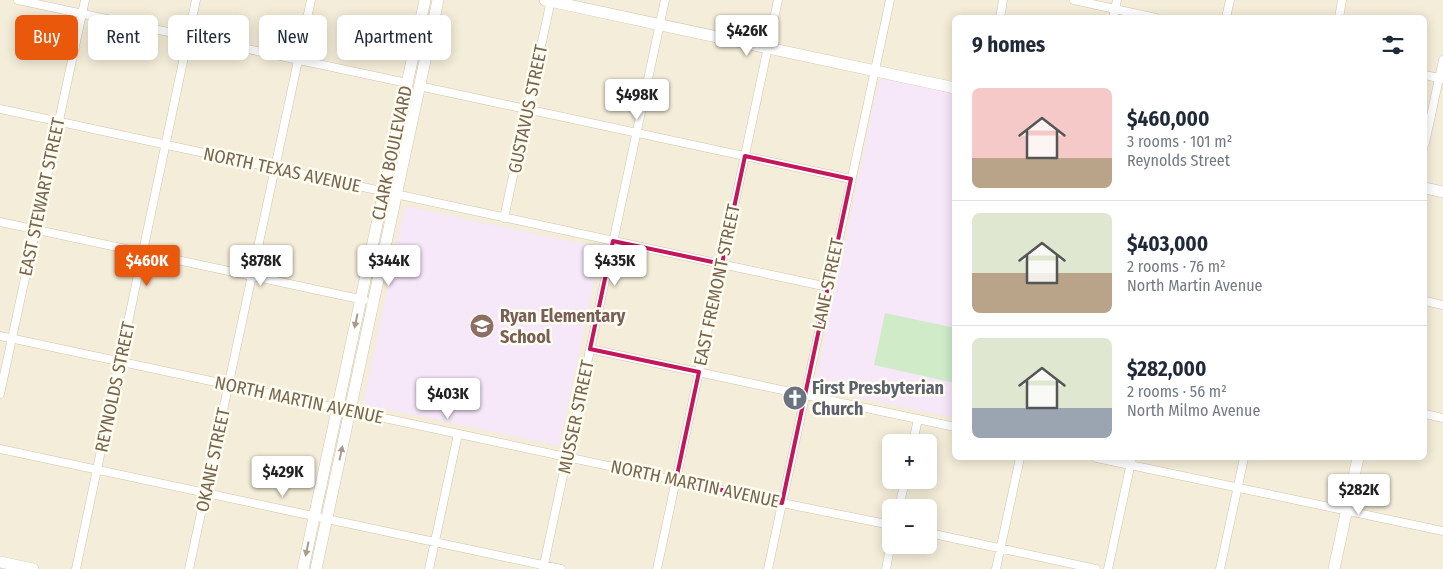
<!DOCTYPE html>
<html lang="en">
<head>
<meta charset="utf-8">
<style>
  :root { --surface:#fff; --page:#f2f2f3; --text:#1f2937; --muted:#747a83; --line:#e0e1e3; --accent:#ea580c }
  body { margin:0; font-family:"Fira Sans Condensed",sans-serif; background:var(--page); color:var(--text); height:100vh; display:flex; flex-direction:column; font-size:19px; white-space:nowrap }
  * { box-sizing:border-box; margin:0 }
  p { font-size:16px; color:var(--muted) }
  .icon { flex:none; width:28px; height:28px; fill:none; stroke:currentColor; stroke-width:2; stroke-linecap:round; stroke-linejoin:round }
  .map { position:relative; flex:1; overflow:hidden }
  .drawer { position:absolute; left:952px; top:15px; width:475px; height:445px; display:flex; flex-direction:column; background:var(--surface); border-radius:8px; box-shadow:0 2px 12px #0003 }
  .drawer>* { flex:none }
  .banner { position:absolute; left:15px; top:15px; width:475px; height:45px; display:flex; gap:10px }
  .controls { position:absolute; left:882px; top:434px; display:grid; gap:10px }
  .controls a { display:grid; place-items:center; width:55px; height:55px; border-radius:8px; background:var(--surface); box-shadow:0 2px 12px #0003; font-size:25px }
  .price { position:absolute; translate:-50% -42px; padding:0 11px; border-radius:5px; background:#fff; color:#222; font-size:16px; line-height:32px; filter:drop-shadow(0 1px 2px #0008) }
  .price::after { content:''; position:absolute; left:50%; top:30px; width:15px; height:11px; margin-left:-8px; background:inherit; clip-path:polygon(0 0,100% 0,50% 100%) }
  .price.selected { background:var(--accent); color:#fff }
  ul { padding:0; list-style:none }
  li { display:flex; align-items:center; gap:15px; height:125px; padding:0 20px }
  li+li { border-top:1px solid var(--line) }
  li span { display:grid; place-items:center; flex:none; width:140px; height:100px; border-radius:8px; color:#555 }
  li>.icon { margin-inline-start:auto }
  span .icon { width:60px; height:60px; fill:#fffc; stroke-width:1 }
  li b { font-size:21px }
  h2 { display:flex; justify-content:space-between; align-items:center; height:60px; padding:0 20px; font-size:21px }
  .chip { padding:0 18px; border-radius:8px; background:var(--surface); box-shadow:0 2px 12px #0003; font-size:18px; line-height:45px }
  .chip.selected { background:var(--accent); color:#fff }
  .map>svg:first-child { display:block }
</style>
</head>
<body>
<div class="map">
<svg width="1443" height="569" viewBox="0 0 1443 569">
  <rect width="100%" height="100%" fill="#fcf9eb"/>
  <path fill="#f4edd9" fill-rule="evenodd" d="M0,0H1443V569H0ZM955,18H1425V458H955ZM891,442H929V480H891ZM891,508H929V545H891Z"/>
  <path fill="#f6e7f9" d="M880,77L955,93V418L822,390L816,379Z
    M405,206L601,248L559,446L363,404Z"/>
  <path fill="#cfebc8" d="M885,313L955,328V383L874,365Z"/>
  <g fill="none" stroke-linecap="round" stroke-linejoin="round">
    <defs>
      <path id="street" d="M18,0L407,83
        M1074,0L1156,18
        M1000,18L1003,0
        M1113,18L1117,0
        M1226,18L1230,0
        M1339,18L1342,0
        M1425,75L1443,79
        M419,86L851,179
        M0,109L828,287
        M1425,143L1443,60
        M504,218L551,0
        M0,222L364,300
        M1425,301L1443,305
        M0,336L782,503L891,525
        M590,349L955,427
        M0,394L85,0
        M1425,414L1443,418
        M913,442L918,419
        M0,449L561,569
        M1097,458L1443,531
        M899,508L905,480
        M929,533L1096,569
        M76,569L196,0
        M189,569L311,0
        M429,569L458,434
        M543,569L665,0
        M657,569L778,0
        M768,569L890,0
        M886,569L891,543
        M996,569L1020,458
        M1108,569L1132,458
        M1220,569L1244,458"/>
      <path id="secondary" d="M545,0L955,88
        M1425,188L1443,192
        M0,562L33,569
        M303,569L425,0
        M316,569L438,0
        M1334,569L1358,458"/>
    </defs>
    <use href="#street" stroke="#cfc4af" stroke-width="9"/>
    <use href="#secondary" stroke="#d2c5ad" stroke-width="12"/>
    <use href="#street" stroke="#fff" stroke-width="8"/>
    <use href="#secondary" stroke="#fff" stroke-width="11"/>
  </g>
  <defs><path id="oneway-solid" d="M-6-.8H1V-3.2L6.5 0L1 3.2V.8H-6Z" transform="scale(1.25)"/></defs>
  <g fill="#a79b8b">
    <use href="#oneway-solid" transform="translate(356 321) rotate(102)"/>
    <use href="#oneway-solid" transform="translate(341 453) rotate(-78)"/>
    <use href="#oneway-solid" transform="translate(307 549) rotate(102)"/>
  </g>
  <path fill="none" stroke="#c2185b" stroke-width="4" stroke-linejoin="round" d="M745,156L851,179L782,503L676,480L699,372L590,349L613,241L722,264Z"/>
  <defs>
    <symbol id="school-disc" viewBox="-11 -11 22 22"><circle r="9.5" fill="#8d6e63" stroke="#fffcf1"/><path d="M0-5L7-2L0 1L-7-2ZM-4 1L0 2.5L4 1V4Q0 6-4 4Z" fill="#fff"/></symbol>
    <symbol id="church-disc" viewBox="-11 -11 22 22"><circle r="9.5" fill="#6b7280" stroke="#fffcf1"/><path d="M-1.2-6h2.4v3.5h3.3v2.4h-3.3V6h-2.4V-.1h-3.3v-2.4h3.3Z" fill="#fff"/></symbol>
  </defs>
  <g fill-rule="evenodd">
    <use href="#school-disc" x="468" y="312" width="28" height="28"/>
    <use href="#church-disc" x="781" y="384" width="28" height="28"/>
  </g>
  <g text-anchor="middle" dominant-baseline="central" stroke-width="5" stroke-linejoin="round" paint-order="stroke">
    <g font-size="18" fill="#78654d" stroke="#fffcf1">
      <text transform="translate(528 109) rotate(-78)">GUSTAVUS STREET</text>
      <text transform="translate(392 153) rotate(-78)">CLARK BOULEVARD</text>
      <text transform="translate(282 170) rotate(12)">NORTH TEXAS AVENUE</text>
      <text transform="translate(42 197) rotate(-78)">EAST STEWART STREET</text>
      <text transform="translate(828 284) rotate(-78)">LANE STREET</text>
      <text transform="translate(717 285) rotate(-78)">EAST FREMONT STREET</text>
      <text transform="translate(115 387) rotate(-78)">REYNOLDS STREET</text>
      <text transform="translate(299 400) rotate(12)">NORTH MARTIN AVENUE</text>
      <text transform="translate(576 417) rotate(-78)">MUSSER STREET</text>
      <text transform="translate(213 460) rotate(-78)">OKANE STREET</text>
      <text transform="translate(695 484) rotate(12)">NORTH MARTIN AVENUE</text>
    </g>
    <g font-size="18" font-weight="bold" fill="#785e54" stroke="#fffcf1" text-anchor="start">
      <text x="500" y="316">Ryan Elementary<tspan x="500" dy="21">School</tspan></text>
    </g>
    <g font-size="18" font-weight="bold" fill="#5b616d" stroke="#fffcf1" text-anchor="start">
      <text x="812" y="388">First Presbyterian<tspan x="812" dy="21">Church</tspan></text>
    </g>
  </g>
</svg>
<div class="controls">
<a>+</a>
<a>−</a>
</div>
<b class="price" style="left:747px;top:57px">$426K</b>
<b class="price" style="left:637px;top:121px">$498K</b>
<b class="price selected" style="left:147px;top:287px">$460K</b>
<b class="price" style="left:261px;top:287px">$878K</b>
<b class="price" style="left:389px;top:287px">$344K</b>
<b class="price" style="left:615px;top:287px">$435K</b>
<b class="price" style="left:448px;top:420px">$403K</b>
<b class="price" style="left:283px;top:498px">$429K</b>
<b class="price" style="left:1359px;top:516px">$282K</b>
<div class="banner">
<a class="chip selected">Buy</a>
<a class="chip">Rent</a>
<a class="chip">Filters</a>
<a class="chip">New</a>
<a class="chip">Apartment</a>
</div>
<section class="drawer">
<h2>9 homes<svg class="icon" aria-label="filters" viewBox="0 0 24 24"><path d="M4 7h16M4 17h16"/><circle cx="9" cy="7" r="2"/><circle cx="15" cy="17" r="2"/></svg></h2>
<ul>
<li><span style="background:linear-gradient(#f6c9c9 70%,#b9a48a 0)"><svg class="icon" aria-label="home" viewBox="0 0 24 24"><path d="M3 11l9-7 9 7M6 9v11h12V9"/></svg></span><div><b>$460,000</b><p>3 rooms · 101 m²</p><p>Reynolds Street</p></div></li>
<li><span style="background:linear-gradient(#dfe7d0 60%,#b9a48a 0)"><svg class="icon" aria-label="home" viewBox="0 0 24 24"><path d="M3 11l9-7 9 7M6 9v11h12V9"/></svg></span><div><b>$403,000</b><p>2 rooms · 76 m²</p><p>North Martin Avenue</p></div></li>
<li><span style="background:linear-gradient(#dfe7d0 70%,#9aa5b1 0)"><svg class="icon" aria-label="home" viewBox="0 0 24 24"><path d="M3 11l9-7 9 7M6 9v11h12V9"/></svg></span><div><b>$282,000</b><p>2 rooms · 56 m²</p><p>North Milmo Avenue</p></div></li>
</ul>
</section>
</div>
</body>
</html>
